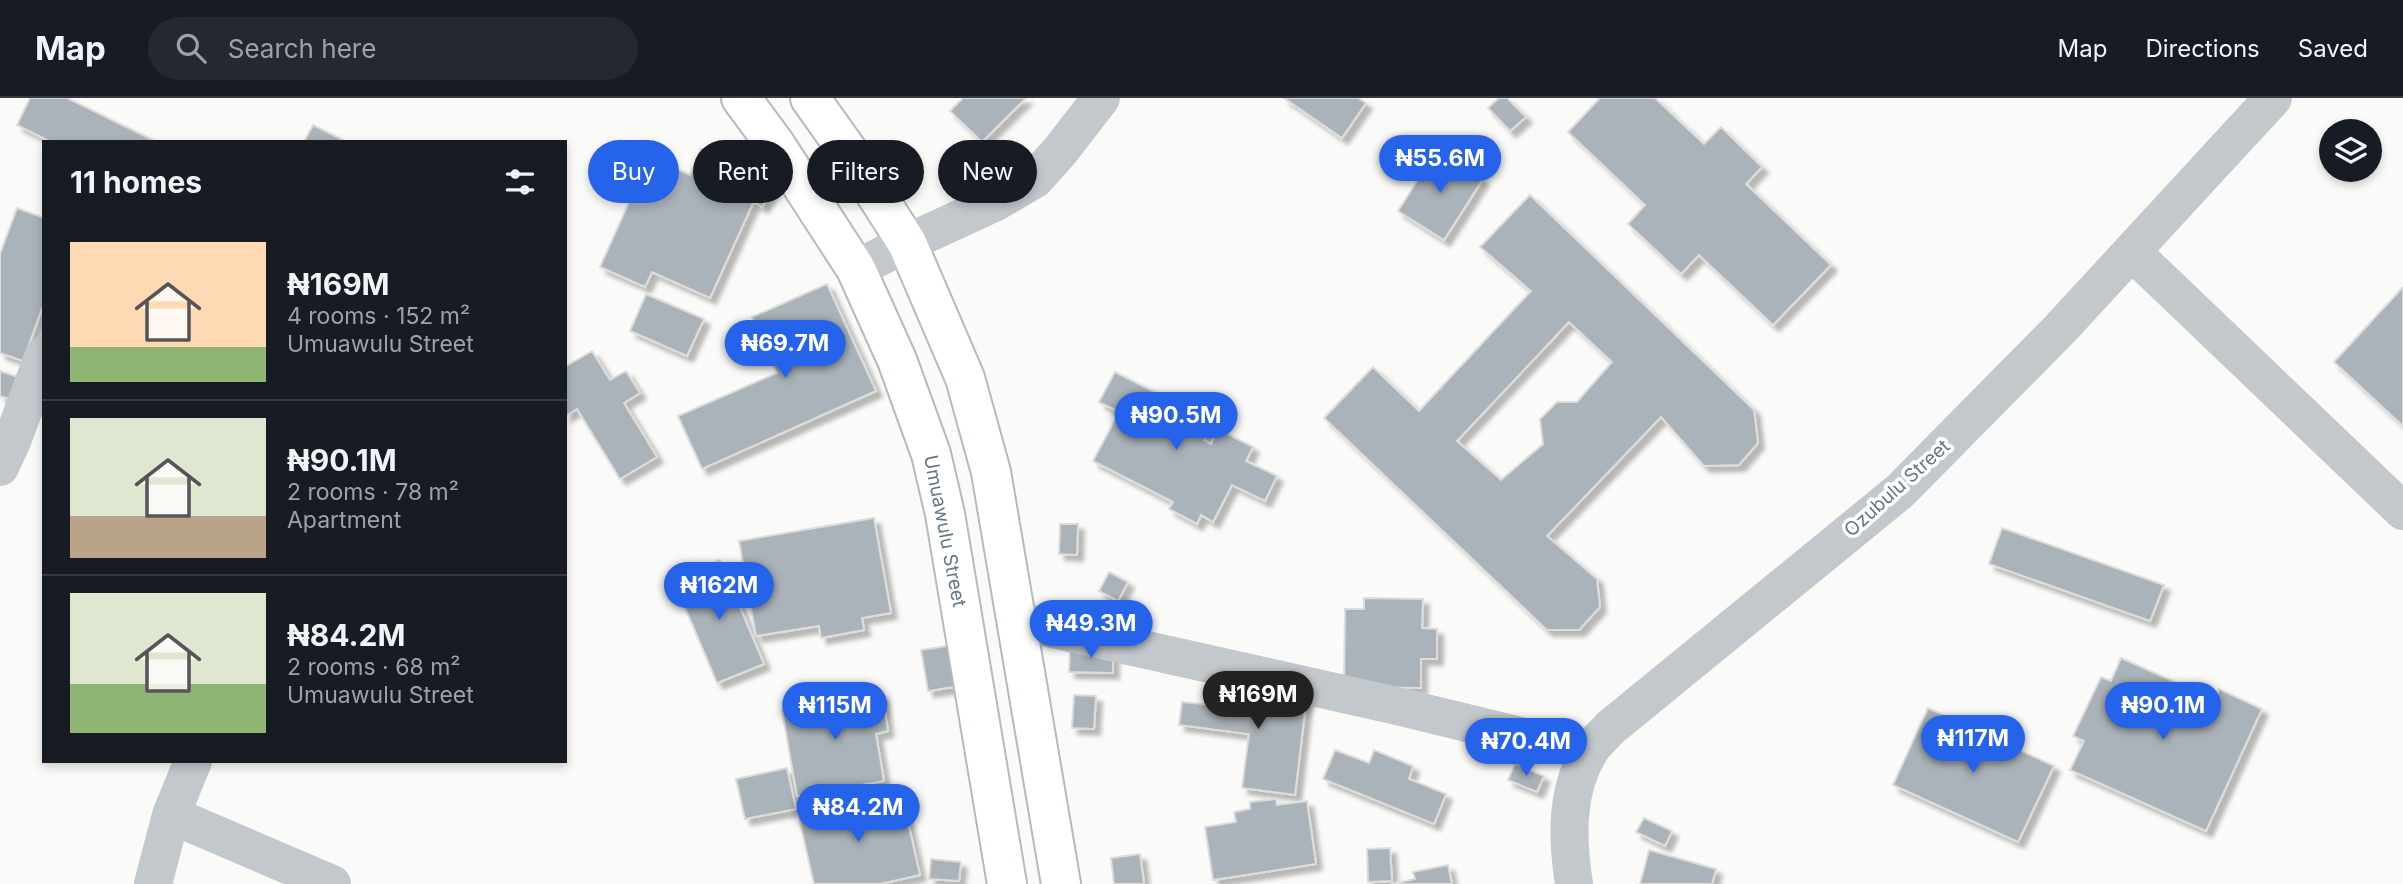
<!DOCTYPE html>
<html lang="en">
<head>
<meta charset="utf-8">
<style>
  :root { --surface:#171b24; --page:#242831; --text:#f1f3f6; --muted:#9ea1a6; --line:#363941; --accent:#2563eb }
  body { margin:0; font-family:Inter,sans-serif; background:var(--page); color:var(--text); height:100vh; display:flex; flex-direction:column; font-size:26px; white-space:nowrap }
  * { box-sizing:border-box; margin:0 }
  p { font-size:23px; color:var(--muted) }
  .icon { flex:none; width:38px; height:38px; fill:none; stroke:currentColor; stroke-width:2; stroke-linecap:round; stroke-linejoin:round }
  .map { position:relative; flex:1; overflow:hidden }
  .panel { position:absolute; left:42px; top:42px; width:525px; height:623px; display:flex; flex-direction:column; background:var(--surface); border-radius:0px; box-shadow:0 4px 10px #0003 }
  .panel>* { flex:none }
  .hud { position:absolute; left:588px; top:42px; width:665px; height:63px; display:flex; gap:14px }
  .buttons { position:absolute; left:2319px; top:21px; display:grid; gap:14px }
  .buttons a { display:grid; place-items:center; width:63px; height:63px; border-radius:50%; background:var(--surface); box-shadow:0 4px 10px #0003; font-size:35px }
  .price { position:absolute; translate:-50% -60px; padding:0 16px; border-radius:24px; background:var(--accent); color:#fff; font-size:23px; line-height:46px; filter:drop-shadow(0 2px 4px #0008) }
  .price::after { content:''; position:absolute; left:50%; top:42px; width:21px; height:16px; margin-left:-10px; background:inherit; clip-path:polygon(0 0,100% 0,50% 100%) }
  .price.on { background:#222; color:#fff }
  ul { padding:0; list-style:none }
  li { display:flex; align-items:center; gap:21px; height:175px; padding:0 28px }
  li+li { border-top:2px solid var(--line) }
  li span { display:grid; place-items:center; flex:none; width:196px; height:140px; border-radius:0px; color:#555 }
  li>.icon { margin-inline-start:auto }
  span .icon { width:84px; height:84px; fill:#fffc; stroke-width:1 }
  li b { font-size:30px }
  h2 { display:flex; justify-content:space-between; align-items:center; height:84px; padding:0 28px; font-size:30px }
  .chip { padding:0 24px; border-radius:32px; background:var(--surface); box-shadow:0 4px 10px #0003; font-size:24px; line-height:63px }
  .chip.on { background:var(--accent); color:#fff }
  header { display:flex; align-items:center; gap:42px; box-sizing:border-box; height:98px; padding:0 35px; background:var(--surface); border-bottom:2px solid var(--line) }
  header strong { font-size:33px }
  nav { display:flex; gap:38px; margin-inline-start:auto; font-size:24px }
  .search { width:490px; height:63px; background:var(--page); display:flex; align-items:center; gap:18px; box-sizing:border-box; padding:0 24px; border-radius:38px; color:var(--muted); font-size:26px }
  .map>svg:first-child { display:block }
</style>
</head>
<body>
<header>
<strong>Map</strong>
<div class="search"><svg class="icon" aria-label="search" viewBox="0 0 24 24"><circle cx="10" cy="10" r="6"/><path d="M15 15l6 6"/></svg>Search here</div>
<nav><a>Map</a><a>Directions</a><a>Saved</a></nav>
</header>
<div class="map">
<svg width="2403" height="786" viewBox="0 0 2403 786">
  <defs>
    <filter id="shadow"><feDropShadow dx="6" dy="6" stdDeviation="2" flood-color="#0004"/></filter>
  </defs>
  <rect width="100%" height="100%" fill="#fafaf8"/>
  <path fill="#aab3b9" stroke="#dcdcda" stroke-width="2" fill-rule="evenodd" filter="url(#shadow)" d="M30,0H67L157,44H51L17,27Z
    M963,0H1026L982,44L950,13Z
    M1284,0H1358L1366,5L1342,40Z
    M1499,0H1507L1526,19L1510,33L1488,10Z
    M1600,0H1655L1704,46L1721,29L1762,69L1746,86L1831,167L1773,227L1699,157L1681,176L1628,126L1645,107L1568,34Z
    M313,27L347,44H304Z
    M701,51L738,68L726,93L753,105L710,200L652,174L645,189L600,169L634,93L648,99L663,65L690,77Z
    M1437,52L1483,81L1444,142L1398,113Z
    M764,62L783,75L762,109L742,96Z
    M1530,97L1754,312L1758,345L1739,367L1704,368L1661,319L1547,438L1597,481L1600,509L1579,532H1547L1324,320L1373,269L1419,313L1531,193L1480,149ZM1569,224L1612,264L1577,304H1557L1540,321L1543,346L1501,382L1457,343Z
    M17,110L44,120V205L23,263L0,255V156Z
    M827,186L876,293L702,371L678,318L777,275L752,219Z
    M2403,189V328L2334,264Z
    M646,196L704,221L687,258L630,233Z
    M592,253L610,282L626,273L640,295L624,305L657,359L620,381L577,311L565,318V269Z
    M0,273L26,282L19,304L0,298Z
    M1115,274L1214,324L1204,342L1211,346L1218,331L1253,349L1246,363L1277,378L1265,403L1232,387L1213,424L1201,417L1197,426L1169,411L1173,404L1093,363L1119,314L1099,304Z
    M874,420L891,515L862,520L864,532L821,540L819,528L756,538L739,443Z
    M1060,426H1078L1077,457L1059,456Z
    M2002,430L2164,487L2150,523L1989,466Z
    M720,462L764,566L717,585L673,481Z
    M1109,474L1128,484L1118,503L1099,493Z
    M1364,500L1423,501L1422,530L1437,531V561H1421V590L1344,589L1345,511H1364Z
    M953,547L960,588L928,593L921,552Z
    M1070,549L1113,550V575L1069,574Z
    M2121,560L2215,602L2219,591L2262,611L2206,733L2070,672L2084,643L2073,638L2101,579L2111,583Z
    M1215,585L1307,596L1295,697L1242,690L1249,636L1179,627L1182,604L1212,607Z
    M838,592L840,602L882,595L888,633L876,636L884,683L797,698L782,612L810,607L809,598Z
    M1074,597L1096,598L1094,631L1072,630Z
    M1928,610L2054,668L2018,744L1893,687Z
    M1335,652L1369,665L1374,652L1413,668L1409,681L1446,696L1434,726L1323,681Z
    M1515,666L1544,678L1537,694L1508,682Z
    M787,670L796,711L745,721L736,681Z
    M883,696L890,724L907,720L920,777L880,786H814L798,716Z
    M1276,701L1277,707L1307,703L1316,766L1213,782L1205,729L1236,724L1234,714L1250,711V704Z
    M1644,720L1672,733L1665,748L1636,734Z
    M1390,750L1392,783L1368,784L1367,751Z
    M1649,752L1716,771L1712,786H1640Z
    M1140,756L1144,786H1114L1111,760Z
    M931,761L961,764L959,783L929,781Z
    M1448,767L1452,786H1391L1415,781L1413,774Z"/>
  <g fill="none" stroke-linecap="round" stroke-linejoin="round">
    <defs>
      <path id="primary" d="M741,0L775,46L856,171L897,262L931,356L945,416L1007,786
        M810,0L854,62L907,145L965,280L991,374L1061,786"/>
    </defs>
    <use href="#primary" stroke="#b5babe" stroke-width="42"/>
    <path stroke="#c3c8cc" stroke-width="38" d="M2132,154L2403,413
      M856,171L907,145L994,105L1035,81L1060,53L1101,0
      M0,369L12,343L44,257
      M1017,523L1397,608L1553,646L1591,650
      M171,717L332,786
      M153,786L171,717L193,663
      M1574,786C1567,741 1565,691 1591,651C1596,643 1604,637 1610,630L1900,393L2060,231L2273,0"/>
    <use href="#primary" stroke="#fff" stroke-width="38"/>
  </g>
  <g text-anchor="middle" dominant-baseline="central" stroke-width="7" stroke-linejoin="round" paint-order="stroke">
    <g font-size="19" fill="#657683" stroke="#fff">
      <text transform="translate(1897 390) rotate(-42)">Ozubulu Street</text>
      <text transform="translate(945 433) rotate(79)">Umuawulu Street</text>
    </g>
  </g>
</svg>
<div class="buttons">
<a><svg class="icon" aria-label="layers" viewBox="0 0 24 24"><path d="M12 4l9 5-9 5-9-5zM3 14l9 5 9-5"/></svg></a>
</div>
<b class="price" style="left:1440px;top:97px">₦55.6M</b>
<b class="price" style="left:785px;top:282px">₦69.7M</b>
<b class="price" style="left:1176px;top:354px">₦90.5M</b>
<b class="price" style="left:719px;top:524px">₦162M</b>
<b class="price" style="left:1091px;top:562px">₦49.3M</b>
<b class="price on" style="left:1258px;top:633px">₦169M</b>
<b class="price" style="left:835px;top:644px">₦115M</b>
<b class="price" style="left:2163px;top:644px">₦90.1M</b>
<b class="price" style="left:1973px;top:677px">₦117M</b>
<b class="price" style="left:1526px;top:680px">₦70.4M</b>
<b class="price" style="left:858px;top:746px">₦84.2M</b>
<div class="hud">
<a class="chip on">Buy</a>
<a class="chip">Rent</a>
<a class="chip">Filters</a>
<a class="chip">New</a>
</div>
<section class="panel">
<h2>11 homes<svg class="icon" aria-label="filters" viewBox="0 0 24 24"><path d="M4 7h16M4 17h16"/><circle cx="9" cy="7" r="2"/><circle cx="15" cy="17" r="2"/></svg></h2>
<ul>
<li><span style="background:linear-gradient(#ffd9b3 75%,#8fb573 0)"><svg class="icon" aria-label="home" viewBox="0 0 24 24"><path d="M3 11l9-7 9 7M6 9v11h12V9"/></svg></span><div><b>₦169M</b><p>4 rooms · 152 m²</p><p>Umuawulu Street</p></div></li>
<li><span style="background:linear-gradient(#dfe7d0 70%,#b9a48a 0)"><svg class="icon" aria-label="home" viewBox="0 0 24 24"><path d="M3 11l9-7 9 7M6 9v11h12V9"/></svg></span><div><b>₦90.1M</b><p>2 rooms · 78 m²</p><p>Apartment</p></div></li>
<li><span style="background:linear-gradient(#dfe7d0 65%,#8fb573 0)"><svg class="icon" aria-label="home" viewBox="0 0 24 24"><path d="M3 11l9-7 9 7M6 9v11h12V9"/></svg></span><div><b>₦84.2M</b><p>2 rooms · 68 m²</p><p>Umuawulu Street</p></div></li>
</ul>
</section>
</div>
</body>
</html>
